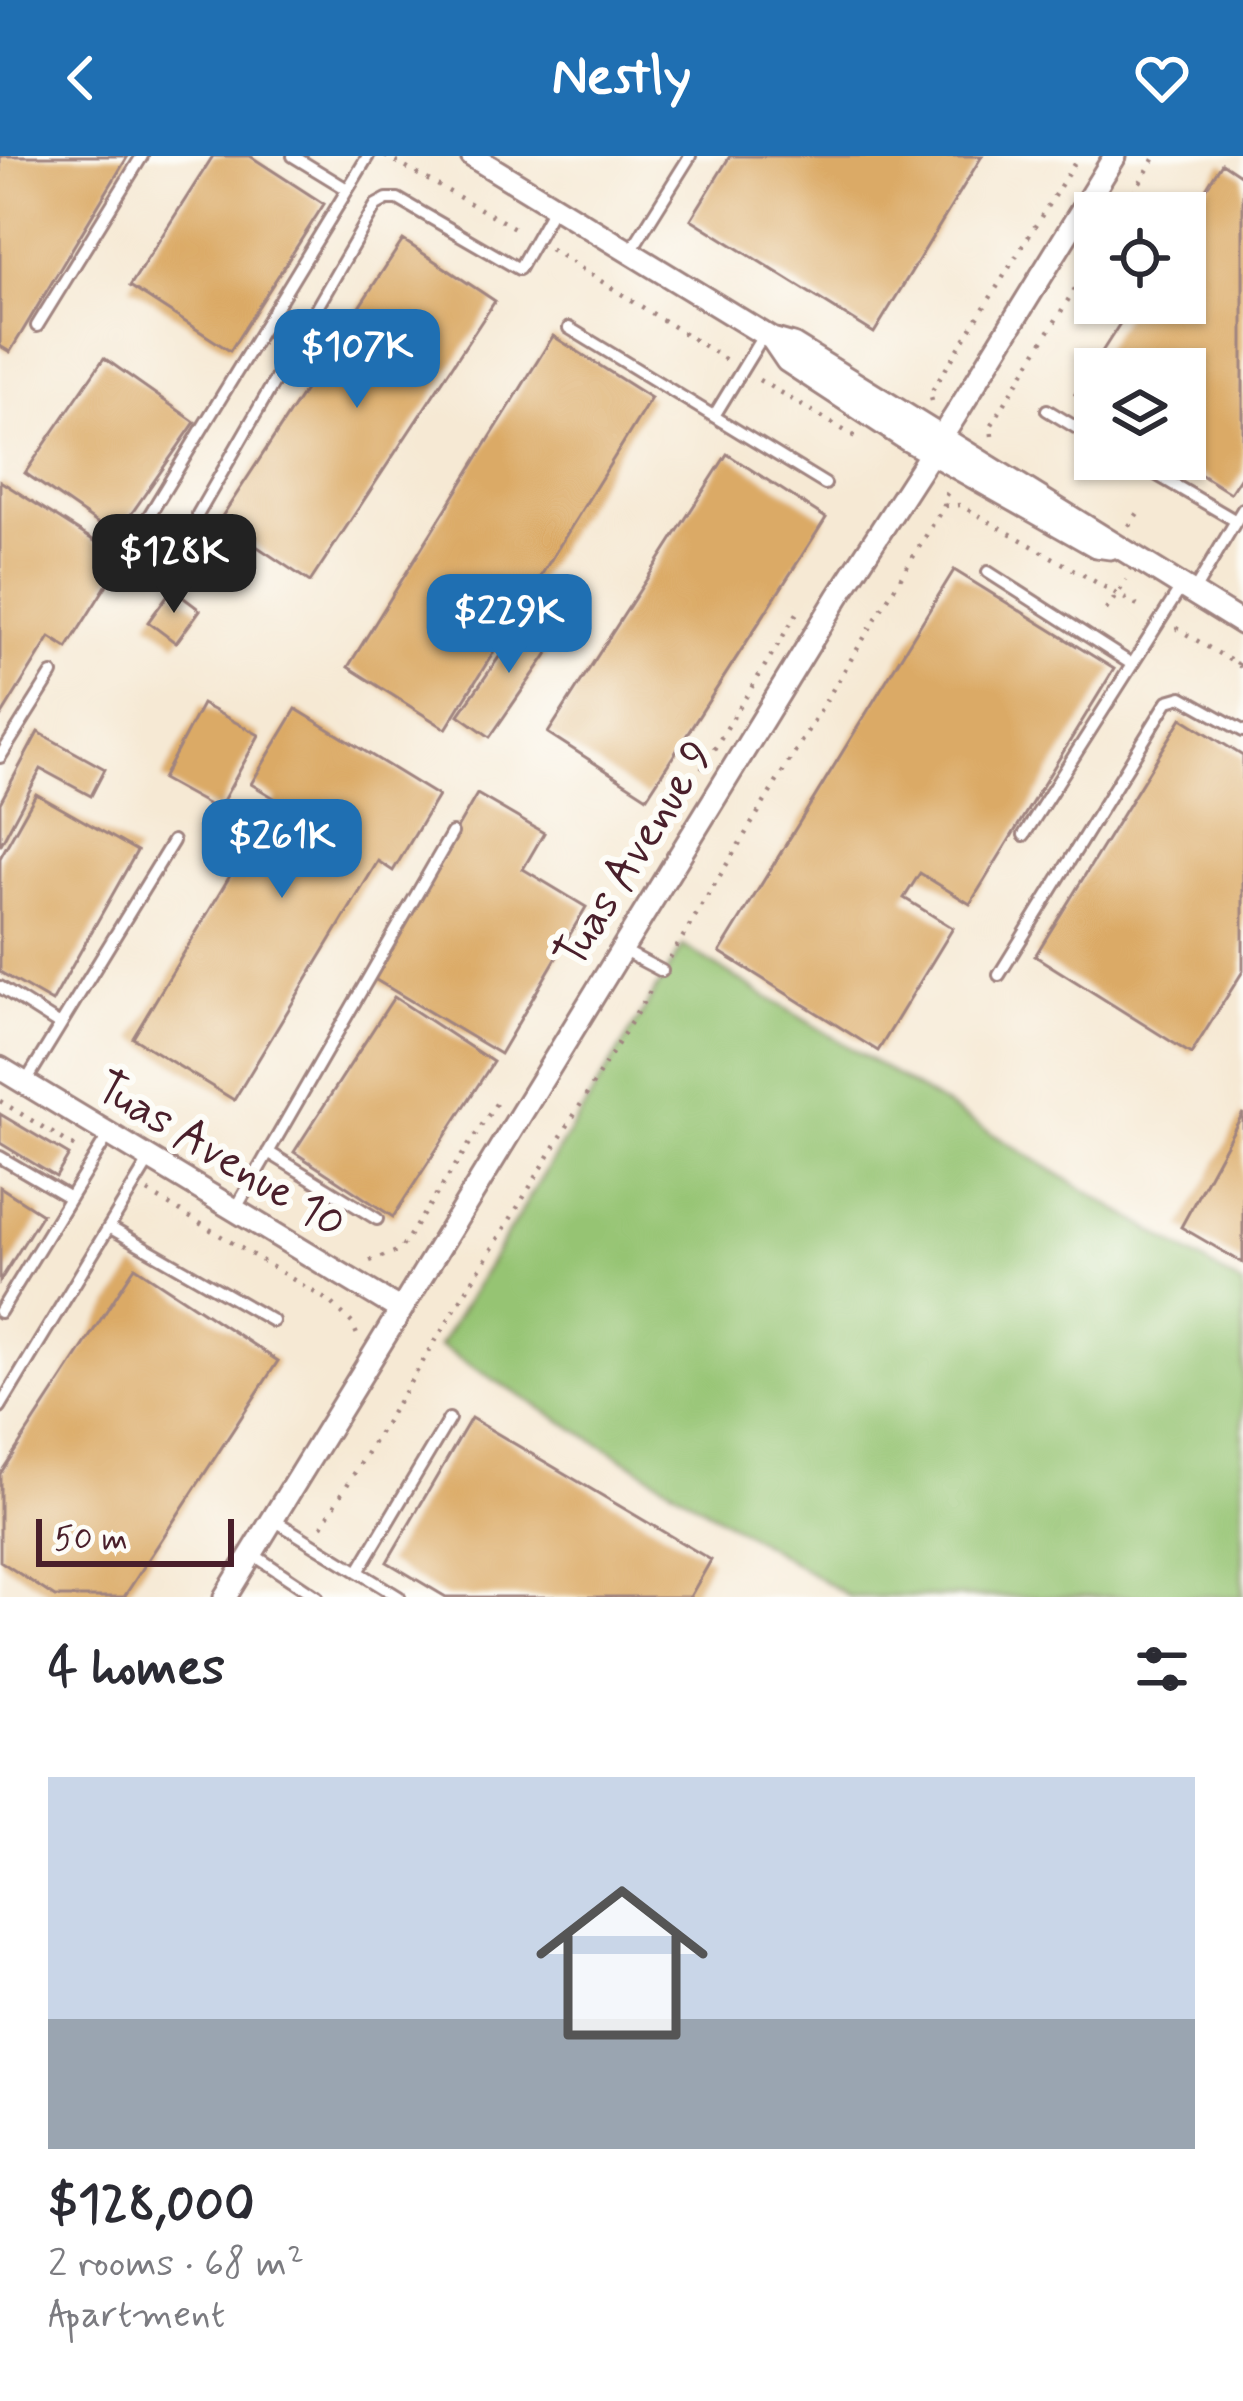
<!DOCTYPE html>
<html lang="en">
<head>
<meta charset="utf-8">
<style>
  :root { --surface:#fff; --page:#f2f2f3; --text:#2b2b33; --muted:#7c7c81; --line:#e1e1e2; --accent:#1f6fb2 }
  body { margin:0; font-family:Mynerve,sans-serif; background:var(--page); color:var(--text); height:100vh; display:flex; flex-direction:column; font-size:45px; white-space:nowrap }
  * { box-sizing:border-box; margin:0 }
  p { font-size:39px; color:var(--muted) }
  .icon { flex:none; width:66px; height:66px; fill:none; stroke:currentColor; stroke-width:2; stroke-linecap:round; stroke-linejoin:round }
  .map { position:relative; height:1441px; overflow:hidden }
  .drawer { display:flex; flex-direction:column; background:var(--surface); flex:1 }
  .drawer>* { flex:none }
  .controls { position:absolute; left:1074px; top:36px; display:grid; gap:24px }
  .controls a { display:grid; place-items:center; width:132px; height:132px; border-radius:0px; background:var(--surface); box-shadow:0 3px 9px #0004; font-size:60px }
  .scale { position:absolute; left:36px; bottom:30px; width:198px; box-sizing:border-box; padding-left:12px; border:6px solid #4a1f2b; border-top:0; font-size:33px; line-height:42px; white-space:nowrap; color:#4a1f2b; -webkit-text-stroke:9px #fdfcf7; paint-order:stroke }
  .price { position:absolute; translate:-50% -102px; padding:0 27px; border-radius:24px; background:var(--accent); color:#fff; font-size:39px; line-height:78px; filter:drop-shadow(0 3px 6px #0008) }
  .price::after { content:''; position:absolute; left:50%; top:72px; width:36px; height:27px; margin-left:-18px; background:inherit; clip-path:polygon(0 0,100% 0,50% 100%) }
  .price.active { background:#222; color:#fff }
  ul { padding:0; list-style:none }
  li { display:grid; align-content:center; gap:24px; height:636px; padding:0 48px }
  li+li { border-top:3px solid var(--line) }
  li span { display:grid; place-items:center; height:372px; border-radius:0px; color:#555 }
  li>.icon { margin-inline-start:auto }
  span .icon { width:216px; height:216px; fill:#fffc; stroke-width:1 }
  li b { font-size:51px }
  h2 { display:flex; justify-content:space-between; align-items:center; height:144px; padding:0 48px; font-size:51px }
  header { display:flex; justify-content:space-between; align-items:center; height:156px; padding:0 48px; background:var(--accent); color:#fff; font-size:54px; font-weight:700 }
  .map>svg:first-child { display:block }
</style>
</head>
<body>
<header><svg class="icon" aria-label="back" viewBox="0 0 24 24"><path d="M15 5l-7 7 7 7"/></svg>Nestly<svg class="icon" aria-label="heart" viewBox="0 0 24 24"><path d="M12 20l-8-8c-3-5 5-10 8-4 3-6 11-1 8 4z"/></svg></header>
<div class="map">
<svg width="1243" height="1441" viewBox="0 0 1243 1441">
  <rect width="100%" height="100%" fill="#fdfcf7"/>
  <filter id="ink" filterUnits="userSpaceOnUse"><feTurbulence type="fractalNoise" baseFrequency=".00833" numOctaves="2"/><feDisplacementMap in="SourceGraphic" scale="24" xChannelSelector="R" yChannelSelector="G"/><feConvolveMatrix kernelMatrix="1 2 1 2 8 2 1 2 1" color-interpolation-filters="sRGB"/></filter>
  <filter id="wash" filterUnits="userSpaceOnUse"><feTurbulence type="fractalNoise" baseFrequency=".004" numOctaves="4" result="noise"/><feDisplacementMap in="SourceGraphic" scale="48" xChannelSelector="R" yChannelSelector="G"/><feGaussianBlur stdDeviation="2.7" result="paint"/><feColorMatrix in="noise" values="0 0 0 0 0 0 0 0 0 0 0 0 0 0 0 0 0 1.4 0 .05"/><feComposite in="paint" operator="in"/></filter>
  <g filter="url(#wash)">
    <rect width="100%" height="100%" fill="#f6e9d4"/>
    <path fill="#96c473" stroke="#70724f" stroke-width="3" d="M683,790L1243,1130V1441H850L439,1190Z"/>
    <g id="blocks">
      <path fill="#dbaa66" d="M0,0H128L10,196L0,190Z
        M213,0H250L324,48L230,195L130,130Z
        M730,0H982L874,177L691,63Z
        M1222,7L1243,21V317L1230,337L1176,303H1185V213H1095V251L1075,238L1133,147H1185V66Z
        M403,84L495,145L310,426L219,365Z
        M553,180L651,242L446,573L348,511Z
        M104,202L195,266L116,380L25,317Z
        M727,298L826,362L647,641L548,577Z
        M0,325L123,403L67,492L50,481L0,562Z
        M954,414L1114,513L970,748L920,717L904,742L953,772L878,895L720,796Z
        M172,433L200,454L176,487L148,466Z
        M528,459L559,481L490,581L459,559Z
        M202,548L259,579L218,654L162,623Z
        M296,553L438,640L393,715L378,705L234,944L133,882L276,643L251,628Z
        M1182,562L1243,600V815L1191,898L1035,800Z
        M38,576L105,613L91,640L41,613L0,690V647Z
        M36,638L137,695L52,846L0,816V702Z
        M477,638L544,677L523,713L586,751L500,898L371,821Z
        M394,841L493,906L393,1061L294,996Z
        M1243,957V1107L1181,1071Z
        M0,958L69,999L56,1021L0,987Z
        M0,1031L42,1058L0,1125Z
        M135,1111L278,1205L124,1441H55L0,1405V1318Z
        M471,1262L711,1404L690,1441H446L387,1406Z"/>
    </g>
  </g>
  <g filter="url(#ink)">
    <use href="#blocks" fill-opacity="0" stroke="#a08480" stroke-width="3"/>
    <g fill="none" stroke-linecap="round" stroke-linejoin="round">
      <defs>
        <path id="lane" d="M293,0L347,33
          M630,96L690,0
          M37,170L142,0
          M569,172L825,328
          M1047,254L1095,283
          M714,260L764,178
          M1130,303L1236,365
          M198,358L376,49L387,43H398L519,113L554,51
          M147,363L368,0
          M988,416L1130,507
          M1193,437L1243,353
          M0,601L52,518
          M1024,679L1182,430
          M622,794L662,815
          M999,819L1168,545L1182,541L1243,575
          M0,831L60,869
          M25,927L173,685
          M268,996L377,1063
          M0,1001L70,1042
          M235,1054L452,677
          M109,1071L273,1165
          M0,1156L109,978
          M0,1251L150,1003
          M274,1364L399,1441
          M251,1397L317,1441
          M358,1416L449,1263"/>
        <path id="street" d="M472,0L772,183L793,189L1243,468
          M772,183L787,205L906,283L1096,390L1110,392
          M0,912L399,1153
          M225,1441L838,441L955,260L1115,0"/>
      </defs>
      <use href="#lane" stroke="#a08480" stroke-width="16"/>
      <use href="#street" stroke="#a08480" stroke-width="27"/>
      <path stroke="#a08480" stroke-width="4.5" stroke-dasharray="3 9" stroke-linecap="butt" d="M385,0L520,75
        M1121,57L1156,0
        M550,93L728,205
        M759,224L857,282
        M932,245L930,238L1079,0
        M992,280L991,270L1095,100
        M945,350L960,349L1145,454
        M1129,370L1142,351
        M1106,454L1127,424
        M1176,472L1243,512
        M1237,509L1243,497
        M689,634L799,454
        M670,802L944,350L943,343L949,335
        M0,945L77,992
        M148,1036L332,1147L352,1167L358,1181
        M370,1105L400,1094L501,940
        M322,1370L652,832"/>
      <use href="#lane" stroke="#fff" stroke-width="10"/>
      <use href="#street" stroke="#fff" stroke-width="21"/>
    </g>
  </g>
  <g text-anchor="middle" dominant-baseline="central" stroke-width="12" stroke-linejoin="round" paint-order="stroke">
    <g font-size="45" fill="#4a1f2b" stroke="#fdfcf7">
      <text transform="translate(635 699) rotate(-58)">Tuas Avenue 9</text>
      <text transform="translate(220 1000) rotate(31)">Tuas Avenue 10</text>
    </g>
  </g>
</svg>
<div class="controls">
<a><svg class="icon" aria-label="locate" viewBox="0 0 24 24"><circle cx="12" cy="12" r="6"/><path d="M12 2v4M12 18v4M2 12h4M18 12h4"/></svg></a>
<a><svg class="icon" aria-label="layers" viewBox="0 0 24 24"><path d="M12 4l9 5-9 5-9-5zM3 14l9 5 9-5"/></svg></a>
</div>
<div class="scale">50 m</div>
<b class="price" style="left:357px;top:255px">$107K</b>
<b class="price active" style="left:174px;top:460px">$128K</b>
<b class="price" style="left:509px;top:520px">$229K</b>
<b class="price" style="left:282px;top:745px">$261K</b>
</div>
<section class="drawer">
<h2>4 homes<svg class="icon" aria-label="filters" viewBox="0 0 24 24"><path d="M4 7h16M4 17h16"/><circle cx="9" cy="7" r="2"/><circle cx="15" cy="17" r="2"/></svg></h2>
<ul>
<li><span style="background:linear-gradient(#c9d6e8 65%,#9aa5b1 0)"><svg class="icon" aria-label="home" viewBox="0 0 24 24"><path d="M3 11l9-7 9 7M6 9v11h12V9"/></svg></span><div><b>$128,000</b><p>2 rooms · 68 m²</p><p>Apartment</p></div></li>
</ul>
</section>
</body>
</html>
